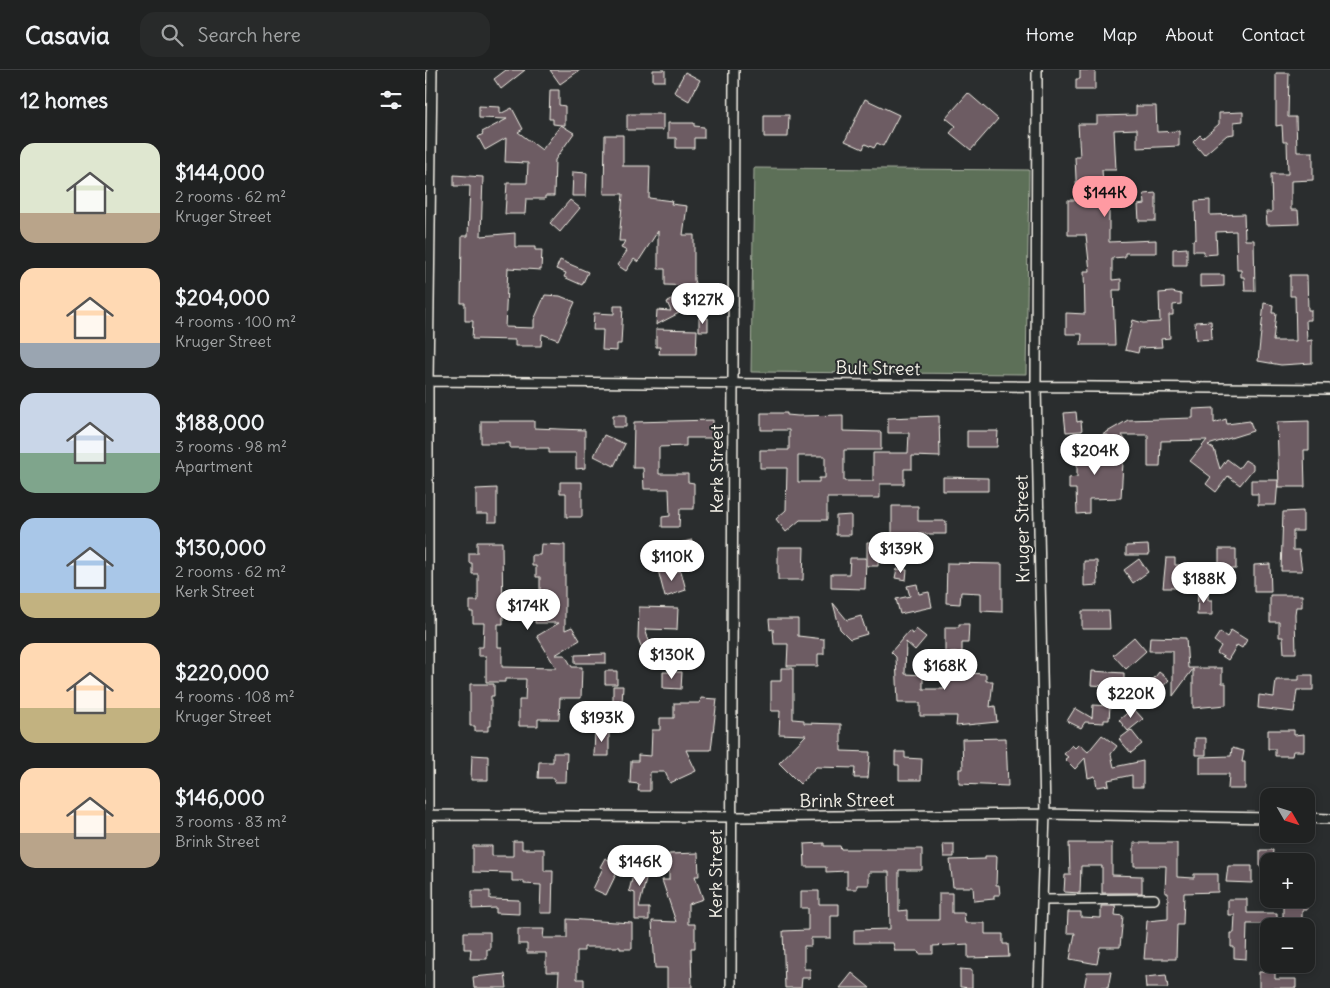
<!DOCTYPE html>
<html lang="en">
<head>
<meta charset="utf-8">
<style>
  :root { --surface:#202222; --page:#282a2a; --text:#f1f3f6; --muted:#a2a4a5; --line:#3d3f40; --accent:#ff9aa2 }
  body { margin:0; font-family:Delius,sans-serif; background:var(--page); color:var(--text); height:100vh; display:flex; flex-direction:column; font-size:19px; white-space:nowrap }
  * { box-sizing:border-box; margin:0 }
  p { font-size:16px; color:var(--muted) }
  .icon { flex:none; width:28px; height:28px; fill:none; stroke:currentColor; stroke-width:2; stroke-linecap:round; stroke-linejoin:round }
  .map { position:relative; flex:1; overflow:hidden }
  .side { display:flex; flex-direction:column; background:var(--surface); width:425px }
  .side>* { flex:none }
  .needle { width:32px; rotate:129deg }
  .tools { position:absolute; left:835px; top:718px; display:grid; gap:10px }
  .tools a { display:grid; place-items:center; width:55px; height:55px; border-radius:10px; background:var(--surface); box-shadow:0 2px 8px #0003,0 0 0 1px var(--line); font-size:25px }
  .price { position:absolute; translate:-50% -42px; padding:0 11px; border-radius:18px; background:#fff; color:#222; font-size:16px; line-height:32px; filter:drop-shadow(0 1px 2px #0008) }
  .price::after { content:''; position:absolute; left:50%; top:30px; width:15px; height:11px; margin-left:-8px; background:inherit; clip-path:polygon(0 0,100% 0,50% 100%) }
  .price.current { background:var(--accent); color:#111 }
  ul { padding:0; list-style:none }
  li { display:flex; align-items:center; gap:15px; height:125px; padding:0 20px }
  li span { display:grid; place-items:center; flex:none; width:140px; height:100px; border-radius:15px; color:#555 }
  li>.icon { margin-inline-start:auto }
  span .icon { width:60px; height:60px; fill:#fffc; stroke-width:1 }
  li b { font-size:21px }
  h2 { display:flex; justify-content:space-between; align-items:center; height:60px; padding:0 20px; font-size:21px }
  header { display:flex; align-items:center; gap:30px; box-sizing:border-box; height:70px; padding:0 25px; background:var(--surface); border-bottom:1px solid var(--line) }
  header strong { font-size:24px }
  nav { display:flex; gap:28px; margin-inline-start:auto; font-size:18px }
  .search { width:350px; height:45px; background:var(--page); display:flex; align-items:center; gap:12px; box-sizing:border-box; padding:0 18px; border-radius:15px; color:var(--muted); font-size:19px }
  main { display:flex; flex:1; min-height:0 }
  .map>svg:first-child { display:block }
</style>
</head>
<body>
<header>
<strong>Casavia</strong>
<div class="search"><svg class="icon" aria-label="search" viewBox="0 0 24 24"><circle cx="10" cy="10" r="6"/><path d="M15 15l6 6"/></svg>Search here</div>
<nav><a>Home</a><a>Map</a><a>About</a><a>Contact</a></nav>
</header>
<main>
<section class="side">
<h2>12 homes<svg class="icon" aria-label="filters" viewBox="0 0 24 24"><path d="M4 7h16M4 17h16"/><circle cx="9" cy="7" r="2"/><circle cx="15" cy="17" r="2"/></svg></h2>
<ul>
<li><span style="background:linear-gradient(#dfe7d0 70%,#b9a48a 0)"><svg class="icon" aria-label="home" viewBox="0 0 24 24"><path d="M3 11l9-7 9 7M6 9v11h12V9"/></svg></span><div><b>$144,000</b><p>2 rooms · 62 m²</p><p>Kruger Street</p></div></li>
<li><span style="background:linear-gradient(#ffd9b3 75%,#9aa5b1 0)"><svg class="icon" aria-label="home" viewBox="0 0 24 24"><path d="M3 11l9-7 9 7M6 9v11h12V9"/></svg></span><div><b>$204,000</b><p>4 rooms · 100 m²</p><p>Kruger Street</p></div></li>
<li><span style="background:linear-gradient(#c9d6e8 60%,#7fa58c 0)"><svg class="icon" aria-label="home" viewBox="0 0 24 24"><path d="M3 11l9-7 9 7M6 9v11h12V9"/></svg></span><div><b>$188,000</b><p>3 rooms · 98 m²</p><p>Apartment</p></div></li>
<li><span style="background:linear-gradient(#a9c7e8 75%,#c2b280 0)"><svg class="icon" aria-label="home" viewBox="0 0 24 24"><path d="M3 11l9-7 9 7M6 9v11h12V9"/></svg></span><div><b>$130,000</b><p>2 rooms · 62 m²</p><p>Kerk Street</p></div></li>
<li><span style="background:linear-gradient(#ffd9b3 65%,#c2b280 0)"><svg class="icon" aria-label="home" viewBox="0 0 24 24"><path d="M3 11l9-7 9 7M6 9v11h12V9"/></svg></span><div><b>$220,000</b><p>4 rooms · 108 m²</p><p>Kruger Street</p></div></li>
<li><span style="background:linear-gradient(#ffd9b3 65%,#b9a48a 0)"><svg class="icon" aria-label="home" viewBox="0 0 24 24"><path d="M3 11l9-7 9 7M6 9v11h12V9"/></svg></span><div><b>$146,000</b><p>3 rooms · 83 m²</p><p>Brink Street</p></div></li>
</ul>
</section>
<div class="map">
<svg width="905" height="918" viewBox="0 0 905 918">
  <rect width="100%" height="100%" fill="#2a2d2e"/>
  <filter id="ink" filterUnits="userSpaceOnUse"><feTurbulence type="fractalNoise" baseFrequency=".02" numOctaves="2"/><feDisplacementMap in="SourceGraphic" scale="10" xChannelSelector="R" yChannelSelector="G"/><feConvolveMatrix kernelMatrix="1 2 1 2 8 2 1 2 1" color-interpolation-filters="sRGB"/></filter>
  <g filter="url(#ink)">
    <path fill="#5d6f58" stroke="#a8b0a0" d="M329,98L604,100L601,304L326,302Z"/>
    <path fill="#6d5c63" stroke="#f4f1e8" fill-rule="evenodd" d="M81,0H100L76,19L69,9Z
      M125,0H155L135,14Z
      M228,0H240V11H228Z
      M655,0H670V20H651V9H655Z
      M260,2L275,10L264,31L249,22Z
      M851,3H864L863,47H871L872,82H888V110L866,111V140H873L874,154L842,155L841,142H847L846,104H863L862,72H858L857,55L851,56Z
      M125,20H134V35L140,36V55H136L149,63L130,90L129,126H120V129H101L100,144H80L82,113H102L103,93L80,92L81,68L60,80L53,67L58,64L57,62L82,49L54,48V36L75,37V44L87,38L98,59L93,62L117,80L136,55L128,54V49H124Z
      M543,23L573,49L546,80L525,63L531,56L521,48Z
      M440,29L474,45L458,76L452,73L449,78L440,74L438,79L420,71Z
      M711,36H731L732,62L754,61V76L712,78V59L689,60L691,100H677L678,113H667L668,130H684V172L731,170V183H700V187L687,188V210L696,209V220H688L690,275H656L657,264H641V243L660,244L659,201H665L661,165H643V130H652L650,87H655L653,54H672V46L711,45Z
      M818,42V51L809,52V64L802,65L779,85L768,72L775,65L778,68L794,54V43Z
      M202,44H238V60H202Z
      M339,45H364L363,67H339Z
      M243,53H269V56L279,57V68H269V78H251V68H243Z
      M180,65H198V96H225L224,128L247,131L246,134L262,136L258,165H269V210L271,216L240,215V199H233V161L213,192L209,189L201,201L192,195L202,181L196,178L200,171H194L198,124H179Z
      M148,102L162,103L161,126H147Z
      M29,105L58,107L56,166L90,163V177H110V180H117L116,200L83,198L80,257L109,258V250L120,225L135,226L150,232L133,270L117,264L116,276H90V270L47,269L48,251H40V233H36L37,166H43L45,116H29Z
      M731,123V151H714L713,135L720,134L719,124Z
      M145,130L155,138L135,162L125,153Z
      M785,130V145L819,144L820,170H829L830,221H820L819,207H816V200H812L811,161L791,162L792,184L779,185V181H768V170L771,169L770,131Z
      M762,178V195H748V179Z
      M135,190L163,202L157,215L139,207L141,203L131,199Z
      M775,205H799V216L775,217Z
      M865,205H882L883,240H886V250H881L882,271L887,270V293L856,295L833,291L839,233L848,235L847,243H851L848,271H871L870,226H865Z
      M272,217L279,230L231,255L232,240L246,241L242,232Z
      M747,222L756,224V234L748,235V245H744L745,268L736,269L737,277L714,278L713,283L700,280L708,250L718,253L735,252L734,223Z
      M189,236H198L196,274H192V281L177,280L178,260H168L169,243L189,244Z
      M274,248H283V261H274Z
      M786,251L787,269L771,270L770,252Z
      M231,259L272,260L271,284H234L235,277H231Z
      M789,338V353L801,349L802,354L825,351L828,361L783,375L789,379L795,399L802,389L814,398L820,390L828,395V399L815,415L803,406L791,422L781,414L786,407L765,391L782,370L736,371L735,397H723V365H697L704,376L693,382L683,365H677L703,350L768,348V339Z
      M651,342L652,352L656,351L657,361L641,362L639,343Z
      M336,343H362V345L373,346L418,345V361L456,362V380H419V411H448V383H483L484,363H463V348L514,346L515,387L487,386V399H479V414H455V428H402V450H375L361,462L351,449L361,440L362,398H335V380H364V360H336ZM373,386H400V408H394V412H373Z
      M188,345H201V357H188Z
      M288,350V368H261V376L234,377V404H263V412L269,413V439H255L254,457H237V447L245,446L244,419H219L218,398H208L209,352Z
      M56,351H109V358L160,360V398L151,399V383H124V378H85V373H56Z
      M884,351V380H879L880,417H854L852,352Z
      M542,361H573L572,377H542Z
      M179,365L200,374L189,396L169,386Z
      M674,369V392H698L696,428L664,429V443L652,444L651,419H644V408L652,407V370Z
      M518,407L563,408V421H518Z
      M826,410H853L851,435H833V424H826Z
      M135,412H157V447H141V423H135Z
      M72,418V452H63V444H51V419Z
      M467,436H493V451H521V464H488V468H467Z
      M878,441V461H868V480H874L877,501H856L858,442Z
      M426,445V465H411V446Z
      M267,470L270,484L240,492L236,477Z
      M52,472H77L78,554H73V577H77V597L131,598L112,566L134,553H110L111,542L107,541V531H115V507H111V496H107V485H115L116,474L140,475V560L147,557L155,570L130,585H140L147,597H157L156,628H135L134,649H113V656H94V630H100L101,609H80V612H61V586H53V577H58L59,553H48V542H45V531H53V504H47V493H44V483H52Z
      M442,472L454,473L453,496H442Z
      M723,475L724,485H701V476Z
      M353,477H379L378,510H353Z
      M794,479H811V499H794Z
      M425,488H441L440,519L406,518V504H424Z
      M741,488H750V495H755L754,518H738Z
      M714,489L723,502L708,513L699,500Z
      M659,491H672L673,515L659,516Z
      M522,493L577,494V542L556,541V523L536,522L535,534L521,533Z
      M845,494L846,522H829V495Z
      M472,499L482,500L481,510L470,508Z
      M233,500L256,501L261,520L240,527Z
      M492,514L494,524L504,522L507,537L475,544L471,529L485,526L482,516Z
      M773,522H783V530H787V545H772Z
      M845,525H877V537H871L870,544L871,583H859L858,567H854V552H845Z
      M408,533L422,550L436,546L442,564L425,569L415,559Z
      M214,537L253,538L252,560L220,559L227,580L248,572L254,587L235,594L234,591L223,595L213,568Z
      M657,541H684L685,559H657Z
      M344,549H373V566L399,569V584H393V596H362L363,574H349L348,559L345,560Z
      M534,554H544L543,573H537V582L520,583V557H534Z
      M491,559L501,567L490,580L481,572L480,604L498,605V619H519L520,602L561,604V611H568L565,637L570,636L572,652L531,656L532,646H495V633H473L471,587L466,582L484,561L488,564Z
      M806,560L822,570L817,578L812,575L803,590L792,583L796,576L789,571L795,562L802,567Z
      M709,567L721,581L701,599L688,585Z
      M725,567L761,568L763,598H797V613H801V635L768,638V599L748,626V581H724Z
      M181,584V593H150V585Z
      M356,598H368V649L379,650V653L416,654V681L445,682L443,708H429L430,698L391,697L375,714L354,693L381,665L354,664L355,641H346V611H356Z
      M180,601H192V614H180Z
      M667,601L699,603V617L666,615Z
      M238,602H257L256,619L238,618Z
      M734,602L744,610L732,623L723,616Z
      M874,605H888V620H872L869,642L833,638L834,625L849,627L851,610H874Z
      M45,614H69V626H66V656H63V661H50V656H45Z
      M188,616H198L197,634H201L200,653H188Z
      M693,619H721L720,630H693Z
      M276,628L292,629L286,680H261L271,701L245,713L240,702H225V721H213L214,714L205,713L206,691H213V685L226,686L227,660H235V648H249V633H275Z
      M668,635L685,636L684,650H679V653L660,652L656,658L642,651L650,638L667,648Z
      M708,638L718,649L703,661L694,650Z
      M170,659H184V686H169Z
      M706,660L717,674L706,683L694,669Z
      M843,660H869V665L879,664V681H868L867,686H850V679H843Z
      M677,665L692,676L686,684L689,697L718,691V717H707V705L683,710L684,715L672,717L670,706L663,708L660,688L650,699L640,689L643,687L639,684L647,675L650,678L654,674L663,682Z
      M581,668L583,716L534,714V699H538L537,669Z
      M770,668H781V685H770Z
      M807,678L819,681L817,692H820V719H803L804,704H775V687L806,686Z
      M470,682H480V688L497,689L496,710H474V695H470Z
      M128,683H142L141,712H129V708H113L114,692H128Z
      M47,685L63,686V710H46Z
      M88,771H97V779H119V801H128L127,843H115L116,815L99,814V811H87V803L48,802V776H67V786H88Z
      M399,773V776H415L416,779H497V800H474V841L482,840V850H514V823H527V843H539L540,853H560V864H578V874H583L584,887L543,888V874L508,876V884H494L493,881H470L468,873H429V860L465,859L464,802H444V815H432V819H422V801L401,802V797H380L379,774Z
      M644,773H687V805L717,806V823H677V796H656L655,823L639,822L640,805H645Z
      M709,773H752V807L769,808V804H793V822L759,823L758,855H752L751,889H719L722,851L743,849V823H740L741,796H709Z
      M518,774H529V787H519Z
      M835,780H848L847,791H844V797H835Z
      M273,783L274,806H270L278,829L263,834V854H270V878H266L267,918H242V898H230L227,851L251,852L237,810H244V784Z
      M213,786L226,789L214,838H224V850H210V823L204,821Z
      M560,786H572L571,815H574L575,825H569V829L549,831L548,817H528L525,790L560,789Z
      M180,788L195,796L181,825L168,819L178,798L175,797Z
      M803,796H827V813L801,812Z
      M47,821H65V829L94,830V844L71,843V838L47,839Z
      M376,821H394V834H414V846H406V868H386V876H379V899H385V908H377L376,918H360L358,861L383,860V838H376Z
      M803,829H822V843H852V854H822L821,889L809,888V877H806V863H809L810,845H803Z
      M858,829H882V840H877V851H858Z
      M676,836H691L690,845L698,846L695,877H675L672,894L645,889L650,863H642L643,842H656V847L676,848Z
      M142,849L207,853V879H195V877H159V881H152V909H159V918H133L134,902H121V883H102V874H93V859H119L118,868H142Z
      M39,862H65V879H62V889H45L46,879H39Z
      M535,899L547,900V918L535,917Z
      M662,902H686L683,918H659Z
      M834,902H850V909H871V918H834Z
      M427,903L445,918H415Z
      M80,904L82,918H49L48,907Z
      M741,905L743,918H721L720,907Z"/>
    <g fill="none" stroke-linecap="round" stroke-linejoin="round">
      <defs>
        <path id="minor" d="M612,0L611,316L620,744L614,918
          M0,311L905,319
          M0,745L307,747L620,744L844,748
          M881,748L905,749
          M617,830L729,829
          M3,918V311L7,0
          M306,918L309,0"/>
      </defs>
      <use href="#minor" stroke="#f4f1e8" stroke-width="12"/>
      <use href="#minor" stroke="#2a2d2e" stroke-width="9"/>
    </g>
  </g>
  <g text-anchor="middle" dominant-baseline="central" stroke-width="4" stroke-linejoin="round" paint-order="stroke">
    <g font-size="18" fill="#f4f1e8" stroke="#2a2d2e">
      <text transform="translate(453 298) rotate(1)">Bult Street</text>
      <text transform="translate(291 399) rotate(-90)">Kerk Street</text>
      <text transform="translate(597 459) rotate(-91)">Kruger Street</text>
      <text transform="translate(422 730) rotate(-1)">Brink Street</text>
      <text transform="translate(290 804) rotate(-90)">Kerk Street</text>
    </g>
  </g>
</svg>
<div class="tools">
<a><svg class="needle" viewBox="-14 -14 28 28"><path d="M0-13l5 13h-10z" fill="#e53935"/><path d="M0 13l5-13h-10z" fill="#a2a4a5"/></svg></a>
<a>+</a>
<a>−</a>
</div>
<b class="price current" style="left:680px;top:148px">$144K</b>
<b class="price" style="left:278px;top:255px">$127K</b>
<b class="price" style="left:670px;top:406px">$204K</b>
<b class="price" style="left:476px;top:504px">$139K</b>
<b class="price" style="left:247px;top:512px">$110K</b>
<b class="price" style="left:779px;top:534px">$188K</b>
<b class="price" style="left:103px;top:561px">$174K</b>
<b class="price" style="left:247px;top:610px">$130K</b>
<b class="price" style="left:520px;top:621px">$168K</b>
<b class="price" style="left:706px;top:649px">$220K</b>
<b class="price" style="left:177px;top:673px">$193K</b>
<b class="price" style="left:215px;top:817px">$146K</b>
</div>
</main>
</body>
</html>
